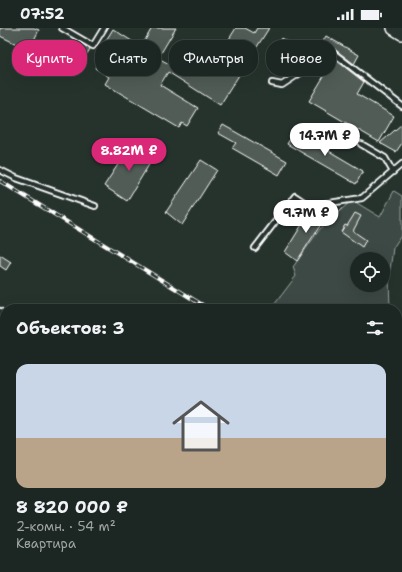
<!DOCTYPE html>
<html lang="ru">
<head>
<meta charset="utf-8">
<style>
  :root { --surface:#1c2622; --page:#252e2a; --text:#f1f3f6; --muted:#a0a5a5; --line:#3a4340; --accent:#db2777 }
  body { margin:0; font-family:"Shantell Sans",sans-serif; background:var(--page); color:var(--text); height:100vh; display:flex; flex-direction:column; font-size:15px; white-space:nowrap }
  * { box-sizing:border-box; margin:0 }
  p { font-size:13px; color:var(--muted) }
  .icon { flex:none; width:22px; height:22px; fill:none; stroke:currentColor; stroke-width:2; stroke-linecap:round; stroke-linejoin:round }
  .map { position:relative; flex:1; overflow:hidden }
  .drawer { position:absolute; left:0px; top:276px; width:402px; height:268px; display:flex; flex-direction:column; background:var(--surface); border-radius:16px 16px 0 0; box-shadow:0 4px 16px #0002,0 0 0 1px var(--line) }
  .drawer>* { flex:none }
  .hud { position:absolute; left:12px; top:12px; width:378px; height:36px; display:flex; gap:8px }
  .fabs { position:absolute; left:350px; top:224px; display:grid; gap:8px }
  .fabs a { display:grid; place-items:center; width:40px; height:40px; border-radius:50%; background:var(--surface); box-shadow:0 4px 16px #0002,0 0 0 1px var(--line); font-size:20px }
  .price { position:absolute; translate:-50% -34px; padding:0 9px; border-radius:14px; background:#fff; color:#222; font-size:13px; line-height:26px; filter:drop-shadow(0 1px 2px #0008) }
  .price::after { content:''; position:absolute; left:50%; top:24px; width:12px; height:9px; margin-left:-6px; background:inherit; clip-path:polygon(0 0,100% 0,50% 100%) }
  .price.active { background:var(--accent); color:#fff }
  ul { padding:0; list-style:none }
  li { display:grid; align-content:center; gap:8px; height:212px; padding:0 16px }
  li+li { border-top:1px solid var(--line) }
  li span { display:grid; place-items:center; height:124px; border-radius:12px; color:#555 }
  li>.icon { margin-inline-start:auto }
  span .icon { width:72px; height:72px; fill:#fffc; stroke-width:1 }
  li b { font-size:17px }
  h2 { display:flex; justify-content:space-between; align-items:center; height:48px; padding:0 16px; font-size:17px }
  .tag { padding:0 14px; border-radius:16px; background:var(--surface); box-shadow:0 4px 16px #0002,0 0 0 1px var(--line); font-size:14px; line-height:36px }
  .tag.active { background:var(--accent); color:#fff }
  .status { display:flex; justify-content:space-between; align-items:center; height:28px; padding:0 20px; background:var(--surface); direction:ltr }
  .status svg { height:11px; fill:currentColor }
  .map>svg:first-child { display:block }
</style>
</head>
<body>
<div class="status"><b>07:52</b><svg viewBox="0 0 49 12"><path d="M0 12V9h3v3zM5 12V6h3v6zM10 12V3h3v9zM15 12V0h3v12zM26 1h20v11H26zM47 4h2v5h-2z"/></svg></div>
<div class="map">
<svg width="402" height="544" viewBox="0 0 402 544">
  <rect width="100%" height="100%" fill="#26332d"/>
  <filter id="ink" filterUnits="userSpaceOnUse"><feTurbulence type="fractalNoise" baseFrequency=".025" numOctaves="2"/><feDisplacementMap in="SourceGraphic" scale="8" xChannelSelector="R" yChannelSelector="G"/><feConvolveMatrix kernelMatrix="1 2 1 2 8 2 1 2 1" color-interpolation-filters="sRGB"/></filter>
  <g filter="url(#ink)">
    <path fill="#3e4944" stroke="#9ea4a2" fill-rule="evenodd" d="M394,163L402,168V206L393,220L389,250L390,281H271L296,248L293,239L320,201L352,172L380,189ZM357,231H383V257H357Z
      M236,539H269L278,544H240L235,540Z"/>
    <path fill="#515c57" stroke="#fff" d="M0,0H34L39,2L29,22L0,8Z
      M152,0H176L158,30L173,38L177,31L206,48L236,0H245L254,5L257,0H269L220,77L168,44L160,57L198,80L187,98L182,95L179,100L105,56L109,49L95,40L109,16L105,14L113,1L141,19Z
      M326,8L359,27L354,36L333,20L321,27L317,24Z
      M281,10L305,25L297,39L273,25Z
      M82,16L90,21L76,43L68,38Z
      M332,29L364,54L357,66L394,88L379,114L309,73L333,33L329,31Z
      M402,96V115L396,124L380,115Z
      M223,97L287,133L279,147L232,120L236,115L218,105Z
      M295,103L363,143L356,156L287,116Z
      M132,115L153,130L127,173L104,158Z
      M201,132L217,142L182,197L166,184Z
      M315,181L327,187L297,233L285,224L311,182Z
      M355,185L361,188L353,203L366,212L362,219L341,204L345,197L347,198Z
      M0,227L11,234L6,242L0,238Z"/>
    <g fill="none" stroke-linecap="round" stroke-linejoin="round">
      <defs>
        <path id="lane" d="M62,0L93,18L104,0
          M272,55L282,57L332,24L402,78
          M361,116L385,130L393,144
          M0,142L16,150L95,178
          M255,220L295,168L310,178L362,170L402,136
          M0,283L5,291
          M0,368L5,360
          M0,422L5,418
          M0,448L5,437
          M212,544L215,539"/>
        <path id="secondary" d="M394,0L402,5"/>
        <path id="primary" d="M0,430L5,433
          M178,539L187,544"/>
      </defs>
      <use href="#lane" stroke="#fff" stroke-width="8"/>
      <use href="#secondary" stroke="#fff" stroke-width="16"/>
      <use href="#primary" stroke="#fff" stroke-width="18"/>
      <use href="#lane" stroke="#26332d" stroke-width="4.5"/>
      <use href="#secondary" stroke="#26332d" stroke-width="13"/>
      <use href="#primary" stroke="#26332d" stroke-width="15"/>
      <defs>
        <path id="rail" d="M0,153L209,281
          M397,398L402,401"/>
      </defs>
      <use href="#rail" stroke="#fff" stroke-width="4"/>
      <use href="#rail" stroke="#26332d" stroke-width="2.5" stroke-dasharray="8" stroke-linecap="butt"/>
    </g>
  </g>
</svg>
<div class="fabs">
<a><svg class="icon" aria-label="locate" viewBox="0 0 24 24"><circle cx="12" cy="12" r="6"/><path d="M12 2v4M12 18v4M2 12h4M18 12h4"/></svg></a>
</div>
<b class="price" style="left:325px;top:129px">14.7M ₽</b>
<b class="price active" style="left:129px;top:144px">8.82M ₽</b>
<b class="price" style="left:306px;top:206px">9.7M ₽</b>
<div class="hud">
<a class="tag active">Купить</a>
<a class="tag">Снять</a>
<a class="tag">Фильтры</a>
<a class="tag">Новое</a>
</div>
<section class="drawer">
<h2>Объектов: 3<svg class="icon" aria-label="filters" viewBox="0 0 24 24"><path d="M4 7h16M4 17h16"/><circle cx="9" cy="7" r="2"/><circle cx="15" cy="17" r="2"/></svg></h2>
<ul>
<li><span style="background:linear-gradient(#c9d6e8 60%,#b9a48a 0)"><svg class="icon" aria-label="home" viewBox="0 0 24 24"><path d="M3 11l9-7 9 7M6 9v11h12V9"/></svg></span><div><b>8 820 000 ₽</b><p>2-комн. · 54 m²</p><p>Квартира</p></div></li>
</ul>
</section>
</div>
</body>
</html>
